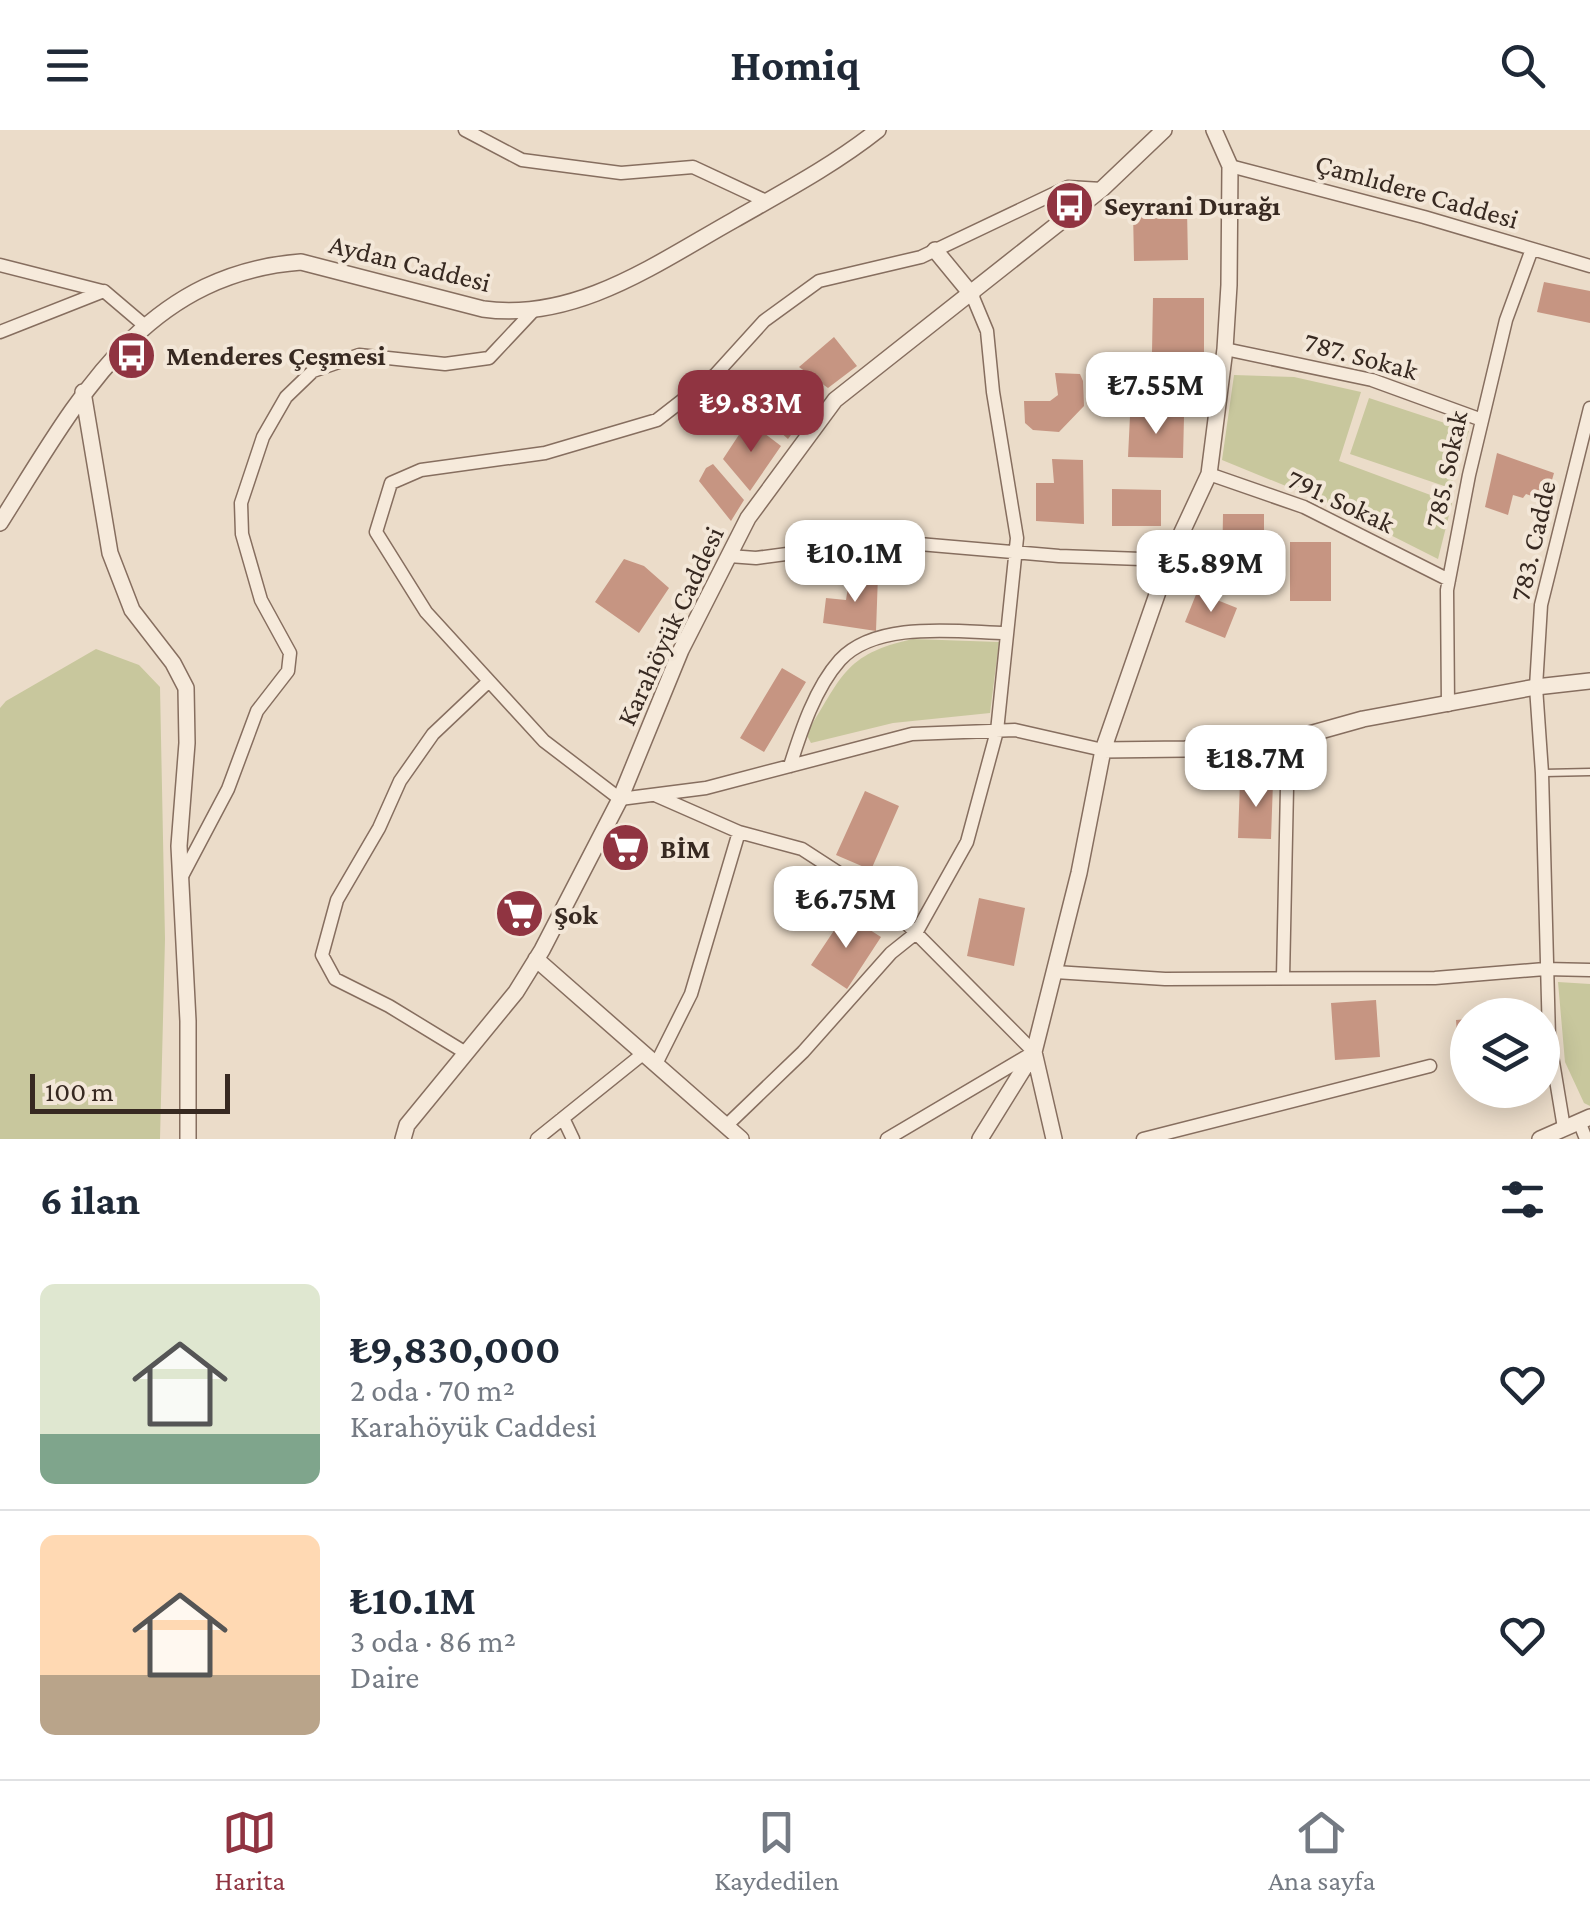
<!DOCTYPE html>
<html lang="tr">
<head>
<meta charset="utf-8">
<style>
  :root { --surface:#fff; --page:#f6f6f7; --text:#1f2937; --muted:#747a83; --line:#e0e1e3; --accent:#903441 }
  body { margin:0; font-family:"Crimson Pro",serif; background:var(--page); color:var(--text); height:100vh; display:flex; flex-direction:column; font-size:38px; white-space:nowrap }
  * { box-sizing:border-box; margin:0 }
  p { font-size:32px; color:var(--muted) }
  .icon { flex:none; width:55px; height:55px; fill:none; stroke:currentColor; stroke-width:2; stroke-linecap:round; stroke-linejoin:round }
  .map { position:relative; height:1009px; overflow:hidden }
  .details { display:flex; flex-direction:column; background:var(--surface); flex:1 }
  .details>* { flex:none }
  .buttons { position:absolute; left:1450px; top:868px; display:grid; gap:20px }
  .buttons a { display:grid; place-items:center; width:110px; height:110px; border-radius:50%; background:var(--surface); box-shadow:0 5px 25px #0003; font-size:50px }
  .scale { position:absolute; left:30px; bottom:25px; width:200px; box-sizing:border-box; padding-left:10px; border:5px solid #372921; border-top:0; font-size:28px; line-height:35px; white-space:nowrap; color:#372921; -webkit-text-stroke:8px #f3e7d8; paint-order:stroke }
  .price { position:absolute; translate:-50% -85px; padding:0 22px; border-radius:20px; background:#fff; color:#222; font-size:32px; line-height:65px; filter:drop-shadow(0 2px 5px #0008) }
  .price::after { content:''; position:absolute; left:50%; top:60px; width:30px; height:22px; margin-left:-15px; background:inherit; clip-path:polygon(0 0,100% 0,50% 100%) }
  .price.current { background:var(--accent); color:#fff }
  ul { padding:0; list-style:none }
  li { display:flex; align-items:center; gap:30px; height:250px; padding:0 40px }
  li+li { border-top:2px solid var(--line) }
  li span { display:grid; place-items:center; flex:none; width:280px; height:200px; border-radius:15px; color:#555 }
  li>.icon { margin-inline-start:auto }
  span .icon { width:120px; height:120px; fill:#fffc; stroke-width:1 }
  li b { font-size:42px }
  h2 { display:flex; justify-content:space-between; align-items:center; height:120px; padding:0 40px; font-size:42px }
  header { display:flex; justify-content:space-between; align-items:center; height:130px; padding:0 40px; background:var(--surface); font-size:45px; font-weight:700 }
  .tab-bar { display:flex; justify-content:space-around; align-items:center; height:140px; border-top:2px solid var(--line); background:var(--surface); font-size:28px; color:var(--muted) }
  .tab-bar a { display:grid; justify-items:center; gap:5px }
  .tab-bar .current { color:var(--accent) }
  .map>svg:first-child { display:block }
</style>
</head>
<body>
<header><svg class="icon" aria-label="menu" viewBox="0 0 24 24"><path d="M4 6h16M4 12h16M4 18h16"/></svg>Homiq<svg class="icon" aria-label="search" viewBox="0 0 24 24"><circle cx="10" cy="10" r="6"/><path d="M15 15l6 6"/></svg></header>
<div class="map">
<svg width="1590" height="1009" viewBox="0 0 1590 1009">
  <rect width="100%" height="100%" fill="#ebdcc9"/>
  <path fill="#c8c79d" d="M1234,245L1294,247L1361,262L1339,331L1452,373L1438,429L1325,372L1222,330Z
    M1369,268L1469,301L1450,358L1350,324Z
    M913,509L999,512L990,583L893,593L811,613L806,604C842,548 843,524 913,509Z
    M96,519L139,535L160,557L165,809L160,1009H0V578L6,571Z
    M1558,852L1590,854V976L1584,973L1565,932Z"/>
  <path fill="#c69582" d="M1187,79L1188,130L1134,131L1133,81Z
    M1544,152L1590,161V193L1537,182Z
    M1153,168H1204V223L1152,222Z
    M834,207L857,236L828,258L799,237Z
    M1055,243L1080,244L1083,251L1084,276L1059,302L1033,300L1025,293L1024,271H1050L1058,265Z
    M789,246L819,267L788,309L760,284Z
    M1130,286L1184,287L1183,328L1128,327Z
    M748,291L781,316L750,361L723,329Z
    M1497,323L1554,343L1546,371L1526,364L1523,368L1513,365L1508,385L1485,377Z
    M1052,329L1083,330L1084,394L1036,391V353H1054Z
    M713,334L744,370L731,391L699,351L706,338Z
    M1112,359L1161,360V396H1112Z
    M1223,384H1264V442H1222Z
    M1290,412H1331V471H1290Z
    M624,429L644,436L669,458L639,503L595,472Z
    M850,444L878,445L876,501L823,493L826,468L846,470Z
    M1197,462L1237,478L1225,508L1185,492Z
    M782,538L806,552L764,622L740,608Z
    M1240,651L1273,652L1271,709L1238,708Z
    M865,661L899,676L871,740L836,725Z
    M979,768L1025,778L1014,836L967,826Z
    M845,784L881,807L847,859L811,835Z
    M1376,870L1380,927L1335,930L1331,873Z
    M1468,889V943L1460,944L1456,890Z"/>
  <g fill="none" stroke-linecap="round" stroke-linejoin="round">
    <defs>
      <path id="service" d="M1544,643L1590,642"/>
      <path id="minor" d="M465,0L522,30L621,43L693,37L766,71
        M1230,36L1424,87L1590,136
        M1102,59L1068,57L921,127L819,151L764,191L715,245L657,290L545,323L421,340L391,353L376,402L426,482L544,611L620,669L706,658L912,604L1015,600L1103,620
        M0,135L102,161
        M0,202L104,161L144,195
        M1225,219L1372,250L1482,290
        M1209,344L1304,377L1449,450
        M729,426L756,428L884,411L1059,426L1169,430
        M1448,575L1447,460L1469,345L1506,190L1532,119
        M790,636C801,601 815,558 840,530C877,490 958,502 1006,503
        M657,666L739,702L802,719L876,767L904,791L1034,922L887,1009
        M181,748L228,659L257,581L288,541L290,523L261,470L242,404L241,373L263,307L286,267L313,241L359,225L445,234L489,228L535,179
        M1055,842L1165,849L1435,848L1545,839L1590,840
        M1283,848L1288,610
        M466,923L389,876L335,849L322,825L337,770L379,698L400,651L433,604L489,551
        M656,934L691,864L739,702
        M563,988L573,1009
        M1579,991L1586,1009
        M726,996L803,922L891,823L916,803L967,712L997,601L1017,408L993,262L987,201L972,165
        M1564,998L1549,908L1542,643L1536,557L1541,475L1590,278
        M537,1009L644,923
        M1143,1009L1430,936"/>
      <path id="tertiary" d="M935,120L972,165
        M83,262L110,423L132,480L173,533L186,558L187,613L179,716L188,891V1009
        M0,393C76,273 141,144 301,132L483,179C576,192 657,133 734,90C783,62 834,35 878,0
        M1103,620L1185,619L1288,610L1363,589L1536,557L1590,551
        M536,829L741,1009
        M1034,922L1054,1009
        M403,1009L407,995L516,862L542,820L620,669L681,520L748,388L835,270L1102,59L1164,0
        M980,1009L1034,922L1079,743L1103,620L1169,430L1209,344L1225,219L1229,155L1230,36L1214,0
        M1540,1009L1590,987"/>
    </defs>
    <use href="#service" stroke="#866e5f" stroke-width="9"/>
    <use href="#minor" stroke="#866e5f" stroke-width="15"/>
    <use href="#tertiary" stroke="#866e5f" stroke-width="18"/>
    <use href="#service" stroke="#f6eadb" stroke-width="6"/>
    <use href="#minor" stroke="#f6eadb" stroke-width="12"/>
    <use href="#tertiary" stroke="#f6eadb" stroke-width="15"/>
  </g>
  <defs>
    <symbol id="bus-disc" viewBox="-11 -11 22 22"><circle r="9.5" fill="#903441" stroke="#f3e7d8"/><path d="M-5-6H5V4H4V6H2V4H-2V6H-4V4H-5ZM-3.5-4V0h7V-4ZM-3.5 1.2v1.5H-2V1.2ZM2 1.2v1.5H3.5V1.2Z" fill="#fff"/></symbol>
    <symbol id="supermarket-disc" viewBox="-11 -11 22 22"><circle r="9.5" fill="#903441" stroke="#f3e7d8"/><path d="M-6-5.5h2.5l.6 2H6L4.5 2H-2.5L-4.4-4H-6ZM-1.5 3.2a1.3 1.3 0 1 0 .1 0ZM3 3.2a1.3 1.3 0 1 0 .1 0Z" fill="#fff"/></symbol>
  </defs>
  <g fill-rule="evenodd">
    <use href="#bus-disc" x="1042" y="48" width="55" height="55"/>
    <use href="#bus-disc" x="104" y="198" width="55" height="55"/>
    <use href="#supermarket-disc" x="598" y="690" width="55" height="55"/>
    <use href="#supermarket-disc" x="492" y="756" width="55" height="55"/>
  </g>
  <g text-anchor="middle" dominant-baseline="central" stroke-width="8" stroke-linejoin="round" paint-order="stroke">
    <g font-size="28" fill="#372921" stroke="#f3e7d8">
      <text transform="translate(1417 61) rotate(16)">Çamlıdere Caddesi</text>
      <text transform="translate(410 133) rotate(14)">Aydan Caddesi</text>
      <text transform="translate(1361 226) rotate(15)">787. Sokak</text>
      <text transform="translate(1446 339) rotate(-78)">785. Sokak</text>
      <text transform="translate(1341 371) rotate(25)">791. Sokak</text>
      <text transform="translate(1533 411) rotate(-77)">783. Cadde</text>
      <text transform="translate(670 496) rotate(-65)">Karahöyük Caddesi</text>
    </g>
    <g font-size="28" font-weight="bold" fill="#372921" stroke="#f3e7d8" text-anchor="start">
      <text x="1104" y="75">Seyrani Durağı</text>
      <text x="166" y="225">Menderes Çeşmesi</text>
      <text x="660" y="718">BİM</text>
      <text x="554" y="784">Şok</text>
    </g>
  </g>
</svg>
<div class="buttons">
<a><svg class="icon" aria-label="layers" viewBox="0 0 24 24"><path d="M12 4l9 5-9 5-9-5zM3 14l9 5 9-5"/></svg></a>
</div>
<div class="scale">100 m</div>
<b class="price" style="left:1156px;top:307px">₺7.55M</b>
<b class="price current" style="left:751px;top:325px">₺9.83M</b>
<b class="price" style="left:855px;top:475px">₺10.1M</b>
<b class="price" style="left:1211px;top:485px">₺5.89M</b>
<b class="price" style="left:1256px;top:680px">₺18.7M</b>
<b class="price" style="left:846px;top:821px">₺6.75M</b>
</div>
<section class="details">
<h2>6 ilan<svg class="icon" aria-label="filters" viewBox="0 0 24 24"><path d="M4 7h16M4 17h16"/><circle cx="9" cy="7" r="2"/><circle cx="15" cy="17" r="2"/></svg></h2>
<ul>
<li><span style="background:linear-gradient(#dfe7d0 75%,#7fa58c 0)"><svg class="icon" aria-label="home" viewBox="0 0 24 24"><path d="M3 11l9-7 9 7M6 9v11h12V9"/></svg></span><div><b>₺9,830,000</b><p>2 oda · 70 m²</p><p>Karahöyük Caddesi</p></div><svg class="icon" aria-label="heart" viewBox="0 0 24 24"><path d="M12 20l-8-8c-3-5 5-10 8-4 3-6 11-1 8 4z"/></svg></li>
<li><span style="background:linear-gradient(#ffd9b3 70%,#b9a48a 0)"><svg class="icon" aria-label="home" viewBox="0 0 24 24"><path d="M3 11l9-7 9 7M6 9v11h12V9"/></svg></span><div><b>₺10.1M</b><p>3 oda · 86 m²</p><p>Daire</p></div><svg class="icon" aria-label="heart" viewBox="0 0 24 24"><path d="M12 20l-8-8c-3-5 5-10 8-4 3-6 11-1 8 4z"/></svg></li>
</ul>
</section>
<nav class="tab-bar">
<a class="current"><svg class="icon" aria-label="map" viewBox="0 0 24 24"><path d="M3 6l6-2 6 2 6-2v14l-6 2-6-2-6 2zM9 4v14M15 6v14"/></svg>Harita</a>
<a><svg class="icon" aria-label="saved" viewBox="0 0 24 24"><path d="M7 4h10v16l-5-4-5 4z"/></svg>Kaydedilen</a>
<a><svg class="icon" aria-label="home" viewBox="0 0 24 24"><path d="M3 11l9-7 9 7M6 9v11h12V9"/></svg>Ana sayfa</a>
</nav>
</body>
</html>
